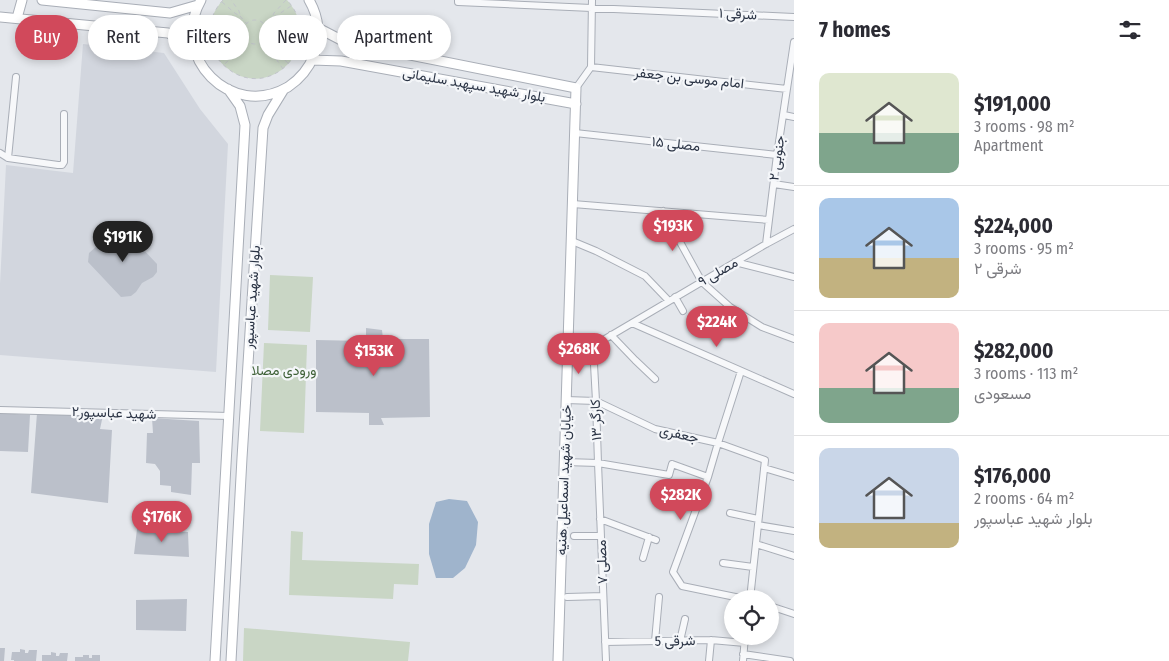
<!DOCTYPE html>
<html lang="en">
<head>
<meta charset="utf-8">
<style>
  :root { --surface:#fff; --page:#f2f2f3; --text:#2b2b33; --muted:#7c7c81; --line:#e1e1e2; --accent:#d1495b }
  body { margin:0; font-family:"Fira Sans Condensed",Vazirmatn,sans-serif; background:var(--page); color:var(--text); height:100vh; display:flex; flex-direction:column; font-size:19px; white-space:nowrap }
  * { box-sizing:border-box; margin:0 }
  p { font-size:16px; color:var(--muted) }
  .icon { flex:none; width:28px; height:28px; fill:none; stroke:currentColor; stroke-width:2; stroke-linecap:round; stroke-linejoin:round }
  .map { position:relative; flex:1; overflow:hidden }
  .details { display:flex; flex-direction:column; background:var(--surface); width:375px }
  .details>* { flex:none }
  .hud { position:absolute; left:15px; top:15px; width:475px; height:45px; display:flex; gap:10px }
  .controls { position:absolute; left:724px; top:590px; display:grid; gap:10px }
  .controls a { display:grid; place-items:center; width:55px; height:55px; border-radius:50%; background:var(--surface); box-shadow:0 2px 8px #0003; font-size:25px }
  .price { position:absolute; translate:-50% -42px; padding:0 11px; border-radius:18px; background:var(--accent); color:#fff; font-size:16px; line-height:32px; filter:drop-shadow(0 1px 2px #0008) }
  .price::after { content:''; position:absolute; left:50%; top:30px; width:15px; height:11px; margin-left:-8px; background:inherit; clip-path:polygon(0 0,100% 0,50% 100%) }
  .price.active { background:#222; color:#fff }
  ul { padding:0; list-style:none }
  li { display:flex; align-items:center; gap:15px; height:125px; padding:0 25px }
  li+li { border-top:1px solid var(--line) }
  li span { display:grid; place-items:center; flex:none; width:140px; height:100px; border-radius:10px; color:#555 }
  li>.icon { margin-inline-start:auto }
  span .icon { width:60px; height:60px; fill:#fffc; stroke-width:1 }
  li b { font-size:21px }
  h2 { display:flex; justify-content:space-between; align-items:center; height:60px; padding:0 25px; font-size:21px }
  .pill { padding:0 18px; border-radius:22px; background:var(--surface); box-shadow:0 2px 8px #0003; font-size:18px; line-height:45px }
  .pill.active { background:var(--accent); color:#fff }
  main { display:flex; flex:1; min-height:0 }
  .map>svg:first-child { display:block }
</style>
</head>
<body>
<main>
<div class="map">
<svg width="794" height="661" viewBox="0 0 794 661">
  <rect width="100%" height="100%" fill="#e4e7ec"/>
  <path fill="#d2d6de" d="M83,44L164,53L200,109L228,144L216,372L0,355V284L6,165L73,173Z"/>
  <path fill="#c9d6c5" d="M223,0H287C327,45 270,103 227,68C219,62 213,53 211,43C207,27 212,12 223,0Z
    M270,275L313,277L310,332L268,330Z
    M264,343L307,345L304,433L260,431Z
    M291,531L303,532L302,560L419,564L418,585L394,584L393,599L289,595Z
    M244,628L410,642L408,661H243Z"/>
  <path fill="#9fb4cc" d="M449,499L467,501L478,522L476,545L465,568L453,578H436L429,554V524L436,502Z"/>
  <path fill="#bbc0ca" d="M124,229L157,264V272L153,277L142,283L136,292L131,296L121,297L88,262L89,253L115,230Z
    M366,328L382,330L383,339H429L430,417L381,418L384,425H369V413L316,412V340L366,341Z
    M0,413L30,415L28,452L0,451Z
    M37,413L103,415L100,429L112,430L108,503L31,493Z
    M152,418L199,421L200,463H192L191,495L171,492V486L160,485V471L155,464L146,463L147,433H153Z
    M137,529L188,532L189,557L134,554Z
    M187,599L186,631L136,630V600Z
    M0,648H5L4,661H0Z
    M20,649L25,650V653H28L29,650H37L36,661H14V660H11L12,652H20Z
    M51,652L56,653V656H59L60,653H68L67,661H42V655H51Z
    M83,655H89V658H92V655H100V661H75V657H83Z"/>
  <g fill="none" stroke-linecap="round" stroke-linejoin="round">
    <defs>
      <path id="street" d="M458,0V2L794,17
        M591,67L787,89
        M576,88L591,67L592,0
        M784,115L794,117
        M575,133L777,155
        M0,153L8,158L58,165H62L64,162V114
        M8,158L16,77
        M774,184L794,187
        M573,204L769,220
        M663,211L702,282L730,307L762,327L794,339
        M572,241L596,251L645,276L669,301
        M766,244L777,155L794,42
        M735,262L794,277
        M675,297L683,311
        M632,323L794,394
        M611,335L635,360L655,379
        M593,346L596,401L598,463L606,661
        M568,362L593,346L766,244L794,229
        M741,371L718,443L708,477L673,572L682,586L745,599
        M566,400L596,401L655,429L718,443L765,460L750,599
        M0,410L229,416
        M565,462L598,463L669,475L672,464L708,477
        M764,468L794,477
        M730,513L758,519
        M600,519L656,540
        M758,525L794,531
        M574,536H601
        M756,544L794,556
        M643,558L649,537
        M723,563L753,567
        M567,597L603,596
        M770,606L794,614
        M655,641L659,597
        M680,641L685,619
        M605,642L711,640L745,643
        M743,654L790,661
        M709,661L711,640
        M743,661L745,636"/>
      <path id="secondary" d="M42,0L170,13L198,5
        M201,0C169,57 231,120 288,87C300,79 309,68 314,55C321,37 319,17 309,0
        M0,17L168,33L193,45
        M17,18L22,0
        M318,28L345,42L576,88L558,661
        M312,60L341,61L576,104
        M215,661L245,125L240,106L228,89
        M231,661L242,458L263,128L268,115L284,89"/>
    </defs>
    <use href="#street" stroke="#a9aeb7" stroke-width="8"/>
    <use href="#secondary" stroke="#a9aeb7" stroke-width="11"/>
    <path stroke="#c2c5cb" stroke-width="1" stroke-dasharray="4 4" stroke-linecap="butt" d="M223,0C212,12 207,27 211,43C213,53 219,62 227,68C270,103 327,44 287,0
      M286,0L274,13L272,17L276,16L291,6
      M222,2L236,14L240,15L239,11L231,0
      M240,16L247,24
      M243 32a12 12 0 1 1 24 0a12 12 0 1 1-24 0Z
      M265,24L272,17
      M264,42L271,50
      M238,48L246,41
      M218,60L234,49L238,48L237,51L224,65
      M283,69L272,53L271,50L274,51L288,63"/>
    <use href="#street" stroke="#f7f8fa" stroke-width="6"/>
    <use href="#secondary" stroke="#fff" stroke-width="9"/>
  </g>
  <g text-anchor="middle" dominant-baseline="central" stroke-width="4.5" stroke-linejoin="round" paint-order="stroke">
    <g font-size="14" fill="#2b3445" stroke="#f4f6f9">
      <text transform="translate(738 14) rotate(3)">شرقی ۱</text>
      <text transform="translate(689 78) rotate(6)">امام موسی بن جعفر</text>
      <text transform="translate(474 85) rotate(10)">بلوار شهید سپهبد سلیمانی</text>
      <text transform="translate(676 144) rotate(6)">مصلی ۱۵</text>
      <text transform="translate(777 158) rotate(-82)">جنوبی ۲</text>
      <text transform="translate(718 272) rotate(-30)">مصلی ۹</text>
      <text transform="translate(252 297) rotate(-86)">بلوار شهید عباسپور</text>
      <text transform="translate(114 413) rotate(2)">شهید عباسپور۲</text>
      <text transform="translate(596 420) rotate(-92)">کارگر ۱۳</text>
      <text transform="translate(679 434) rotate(13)">جعفری</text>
      <text transform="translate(564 480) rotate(-88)">خیابان شهید اسماعیل هنیه</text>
      <text transform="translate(602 562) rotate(-92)">مصلی ۷</text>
      <text transform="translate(675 641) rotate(-1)">شرقی 5</text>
    </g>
    <g font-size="14" fill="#3f6138" stroke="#f4f6f9">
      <text x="284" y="370">ورودی مصلا</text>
    </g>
  </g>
</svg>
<div class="controls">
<a><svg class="icon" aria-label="locate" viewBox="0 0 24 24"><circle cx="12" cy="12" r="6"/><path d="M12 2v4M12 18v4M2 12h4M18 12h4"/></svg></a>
</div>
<b class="price" style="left:673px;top:252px">$193K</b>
<b class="price active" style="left:123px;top:263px">$191K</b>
<b class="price" style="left:717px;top:348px">$224K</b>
<b class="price" style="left:579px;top:375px">$268K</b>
<b class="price" style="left:374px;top:377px">$153K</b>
<b class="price" style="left:681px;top:521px">$282K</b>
<b class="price" style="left:162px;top:543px">$176K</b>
<div class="hud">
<a class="pill active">Buy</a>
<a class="pill">Rent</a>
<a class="pill">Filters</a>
<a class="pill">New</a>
<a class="pill">Apartment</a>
</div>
</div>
<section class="details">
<h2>7 homes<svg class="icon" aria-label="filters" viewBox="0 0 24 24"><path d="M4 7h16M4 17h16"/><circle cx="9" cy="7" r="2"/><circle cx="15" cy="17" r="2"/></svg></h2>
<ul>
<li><span style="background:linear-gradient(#dfe7d0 60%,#7fa58c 0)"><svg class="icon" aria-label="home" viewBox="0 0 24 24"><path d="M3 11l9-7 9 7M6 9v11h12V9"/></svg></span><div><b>$191,000</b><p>3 rooms · 98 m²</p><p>Apartment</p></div></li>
<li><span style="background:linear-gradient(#a9c7e8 60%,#c2b280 0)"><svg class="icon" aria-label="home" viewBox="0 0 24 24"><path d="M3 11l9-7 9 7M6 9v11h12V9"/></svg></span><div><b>$224,000</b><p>3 rooms · 95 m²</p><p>۲ شرقی</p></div></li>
<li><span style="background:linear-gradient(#f6c9c9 65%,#7fa58c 0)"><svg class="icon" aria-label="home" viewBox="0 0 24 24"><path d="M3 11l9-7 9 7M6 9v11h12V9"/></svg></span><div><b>$282,000</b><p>3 rooms · 113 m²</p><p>مسعودی</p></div></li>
<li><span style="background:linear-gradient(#c9d6e8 75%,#c2b280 0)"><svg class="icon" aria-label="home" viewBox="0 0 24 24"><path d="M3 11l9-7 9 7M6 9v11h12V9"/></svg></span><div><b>$176,000</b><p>2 rooms · 64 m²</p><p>بلوار شهید عباسپور</p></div></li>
</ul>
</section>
</main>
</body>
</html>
